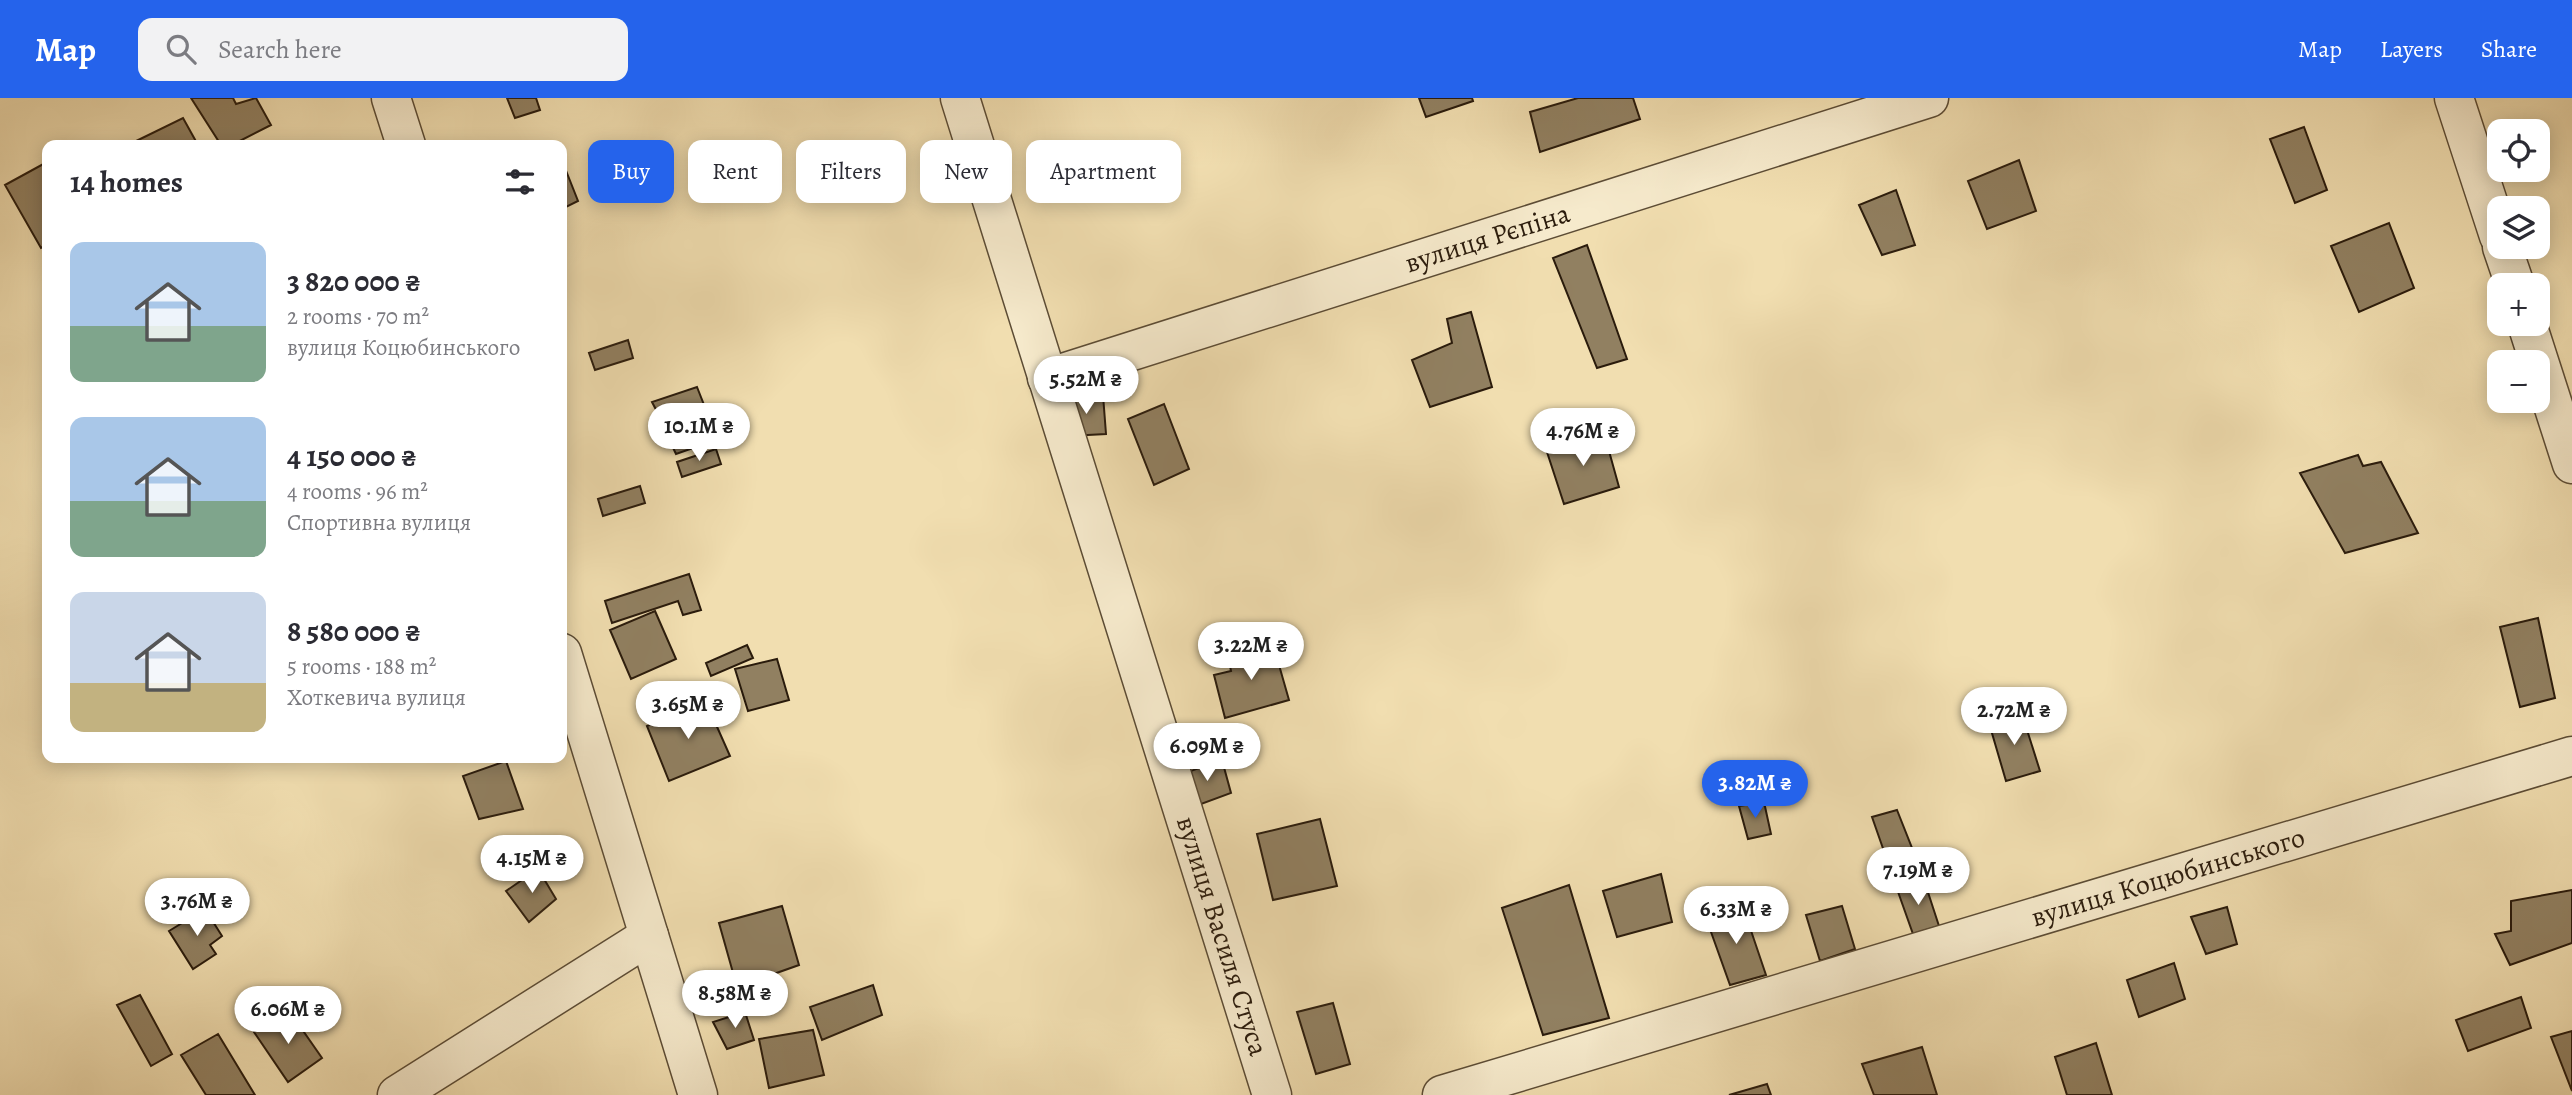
<!DOCTYPE html>
<html lang="en">
<head>
<meta charset="utf-8">
<style>
  :root { --surface:#fff; --page:#f2f2f3; --text:#2b2b33; --muted:#7c7c81; --accent:#2563eb }
  body { margin:0; font-family:Alegreya,serif; background:var(--page); color:var(--text); height:100vh; display:flex; flex-direction:column; font-size:26px; white-space:nowrap }
  * { box-sizing:border-box; margin:0 }
  p { font-size:23px; color:var(--muted) }
  .icon { flex:none; width:38px; height:38px; fill:none; stroke:currentColor; stroke-width:2; stroke-linecap:round; stroke-linejoin:round }
  .map { position:relative; flex:1; overflow:hidden }
  .drawer { position:absolute; left:42px; top:42px; width:525px; height:623px; display:flex; flex-direction:column; background:var(--surface); border-radius:14px; box-shadow:0 4px 18px #0003 }
  .drawer>* { flex:none }
  .top-card { position:absolute; left:588px; top:42px; width:665px; height:63px; display:flex; gap:14px }
  .tools { position:absolute; left:2487px; top:21px; display:grid; gap:14px }
  .tools a { display:grid; place-items:center; width:63px; height:63px; border-radius:14px; background:var(--surface); box-shadow:0 4px 18px #0003; font-size:35px }
  .price { position:absolute; translate:-50% -60px; padding:0 16px; border-radius:24px; background:#fff; color:#222; font-size:23px; line-height:46px; filter:drop-shadow(0 2px 4px #0008) }
  .price::after { content:''; position:absolute; left:50%; top:42px; width:21px; height:16px; margin-left:-10px; background:inherit; clip-path:polygon(0 0,100% 0,50% 100%) }
  .price.active { background:var(--accent); color:#fff }
  ul { padding:0; list-style:none }
  li { display:flex; align-items:center; gap:21px; height:175px; padding:0 28px }
  li span { display:grid; place-items:center; flex:none; width:196px; height:140px; border-radius:14px; color:#555 }
  li>.icon { margin-inline-start:auto }
  span .icon { width:84px; height:84px; fill:#fffc; stroke-width:1 }
  li b { font-size:30px }
  h2 { display:flex; justify-content:space-between; align-items:center; height:84px; padding:0 28px; font-size:30px }
  .chip { padding:0 24px; border-radius:14px; background:var(--surface); box-shadow:0 4px 18px #0003; font-size:24px; line-height:63px }
  .chip.active { background:var(--accent); color:#fff }
  header { display:flex; align-items:center; gap:42px; box-sizing:border-box; height:98px; padding:0 35px; background:var(--accent); color:#fff }
  header strong { font-size:33px }
  nav { display:flex; gap:38px; margin-inline-start:auto; font-size:24px }
  .search { width:490px; height:63px; background:var(--page); display:flex; align-items:center; gap:18px; box-sizing:border-box; padding:0 24px; border-radius:14px; color:var(--muted); font-size:26px }
  .map>svg:first-child { display:block }
</style>
</head>
<body>
<header>
<strong>Map</strong>
<div class="search"><svg class="icon" aria-label="search" viewBox="0 0 24 24"><circle cx="10" cy="10" r="6"/><path d="M15 15l6 6"/></svg>Search here</div>
<nav><a>Map</a><a>Layers</a><a>Share</a></nav>
</header>
<div class="map">
<svg width="2572" height="997" viewBox="0 0 2572 997">
  <rect width="100%" height="100%" fill="#f1deb0"/>
  <filter id="stains"><feTurbulence type="fractalNoise" baseFrequency=".00286" numOctaves="4"/><feColorMatrix values="0 0 0 0 .2 0 0 0 0 .09 0 0 0 0 .02 0 0 0 .5 -.17"/></filter>
  <radialGradient id="worn" r=".72"><stop offset=".6" stop-color="#630" stop-opacity="0"/><stop offset="1" stop-color="#630" stop-opacity=".3"/></radialGradient>
  <path fill="#918061" stroke="#2a1b0c" stroke-width="2" d="M191,0H233L236,6L256,0L271,27L232,47H221Z
    M507,0H536L540,12L515,20Z
    M1419,0H1472L1473,3L1426,19Z
    M1578,0H1633L1640,21L1540,54L1530,14Z
    M183,20L198,47H128Z
    M2304,29L2327,92L2295,105L2270,41Z
    M2019,62L2036,113L1987,131L1968,83Z
    M47,64V147L41,150L5,87Z
    M563,65L578,103L562,111V66Z
    M1896,92L1915,147L1882,157L1859,107Z
    M2389,125L2414,190L2359,214L2331,148Z
    M1587,147L1627,261L1597,270L1553,160Z
    M1471,214L1492,289L1430,309L1412,262L1452,245L1447,221Z
    M628,242L633,260L595,272L589,255Z
    M697,289L706,312L664,327L652,304Z
    M1103,297L1106,336L1069,338L1067,301Z
    M1164,306L1189,371L1154,387L1128,321Z
    M712,325L719,341L676,356L668,339Z
    M1604,335L1619,389L1564,406L1546,351Z
    M716,351L721,366L682,379L677,364Z
    M2358,357L2363,368L2381,364L2418,435L2345,455L2300,375Z
    M640,388L645,405L603,418L598,401Z
    M689,476L701,512L683,517L678,503L612,525L605,503Z
    M655,513L676,561L631,581L610,532Z
    M2538,520L2555,600L2520,609L2500,529Z
    M1273,546L1289,602L1225,620L1214,577L1231,573L1228,558Z
    M747,547L753,560L711,578L706,565Z
    M777,561L789,602L748,613L735,571Z
    M706,604L730,658L669,683L647,628Z
    M2022,616L2040,673L2006,683L1989,625Z
    M1222,662L1231,695L1193,709L1182,676Z
    M506,663L523,711L479,721L463,678Z
    M1764,704L1771,736L1748,741L1739,708Z
    M1897,712L1912,750L1886,759L1872,719Z
    M1320,721L1337,788L1273,802L1257,736Z
    M538,771L556,801L529,824L506,793Z
    M1661,776L1672,824L1617,839L1603,793Z
    M1924,782L1939,828L1913,836L1897,791Z
    M1569,787L1609,920L1543,937L1502,810Z
    M2572,792V845L2510,867L2495,836L2511,833V803Z
    M782,808L799,867L737,889L719,825Z
    M1842,808L1855,851L1820,863L1806,817Z
    M1743,809L1766,877L1730,887L1706,820Z
    M2227,809L2237,846L2206,856L2191,819Z
    M205,811L222,838L210,847L216,856L193,871L169,833Z
    M2174,865L2185,901L2139,919L2127,882Z
    M873,887L882,917L822,942L810,909Z
    M140,897L172,956L151,968L117,907Z
    M2521,899L2531,930L2468,953L2456,922Z
    M1333,905L1350,966L1316,976L1297,914Z
    M290,914L322,960L288,984L254,934Z
    M745,914L754,942L727,951L713,924Z
    M813,932L824,977L769,990L759,941Z
    M2572,933V993L2551,939Z
    M218,936L255,997H206L181,957Z
    M2096,945L2112,997H2067L2055,959Z
    M1922,949L1937,997H1874L1862,966Z
    M1767,986L1771,997H1729Z"/>
  <g fill="none" stroke-linecap="round" stroke-linejoin="round">
    <defs>
      <g id="minor">
        <path d="M391,0L406,47"/>
        <path id="s1" d="M960,0L1272,997"/>
        <path d="M2454,0L2499,138"/>
        <path d="M2502,149L2515,187"/>
        <path d="M2527,226L2572,366"/>
        <path id="s2" d="M1047,280L1929,0"/>
        <path d="M562,555L698,997"/>
        <path d="M397,997L649,838"/>
        <path id="s3" d="M1442,997L2572,658"/>
      </g>
    </defs>
    <use href="#minor" stroke="#5c4c35" stroke-width="41"/>
    <use href="#minor" stroke="#f6eacc" stroke-width="38"/>
  </g>
  <g text-anchor="middle" dominant-baseline="central" stroke-width="6" stroke-linejoin="round" paint-order="stroke">
    <g font-size="28" fill="#2a1b0c" stroke="#f6eacc">
      <text stroke="none"><textPath href="#s2" startOffset="462">вулиця Рєпіна</textPath></text>
      <text stroke="none"><textPath href="#s3" startOffset="758">вулиця Коцюбинського</textPath></text>
      <text stroke="none"><textPath href="#s1" startOffset="878">вулиця Василя Стуса</textPath></text>
    </g>
  </g>
  <rect width="100%" height="100%" filter="url(#stains)"/>
  <rect width="100%" height="100%" fill="url(#worn)"/>
</svg>
<div class="tools">
<a><svg class="icon" aria-label="locate" viewBox="0 0 24 24"><circle cx="12" cy="12" r="6"/><path d="M12 2v4M12 18v4M2 12h4M18 12h4"/></svg></a>
<a><svg class="icon" aria-label="layers" viewBox="0 0 24 24"><path d="M12 4l9 5-9 5-9-5zM3 14l9 5 9-5"/></svg></a>
<a>+</a>
<a>−</a>
</div>
<b class="price" style="left:1086px;top:318px">5.52M ₴</b>
<b class="price" style="left:699px;top:365px">10.1M ₴</b>
<b class="price" style="left:1583px;top:370px">4.76M ₴</b>
<b class="price" style="left:1251px;top:584px">3.22M ₴</b>
<b class="price" style="left:688px;top:643px">3.65M ₴</b>
<b class="price" style="left:2014px;top:649px">2.72M ₴</b>
<b class="price" style="left:1207px;top:685px">6.09M ₴</b>
<b class="price active" style="left:1755px;top:722px">3.82M ₴</b>
<b class="price" style="left:532px;top:797px">4.15M ₴</b>
<b class="price" style="left:1918px;top:809px">7.19M ₴</b>
<b class="price" style="left:197px;top:840px">3.76M ₴</b>
<b class="price" style="left:1736px;top:848px">6.33M ₴</b>
<b class="price" style="left:735px;top:932px">8.58M ₴</b>
<b class="price" style="left:288px;top:948px">6.06M ₴</b>
<div class="top-card">
<a class="chip active">Buy</a>
<a class="chip">Rent</a>
<a class="chip">Filters</a>
<a class="chip">New</a>
<a class="chip">Apartment</a>
</div>
<section class="drawer">
<h2>14 homes<svg class="icon" aria-label="filters" viewBox="0 0 24 24"><path d="M4 7h16M4 17h16"/><circle cx="9" cy="7" r="2"/><circle cx="15" cy="17" r="2"/></svg></h2>
<ul>
<li><span style="background:linear-gradient(#a9c7e8 60%,#7fa58c 0)"><svg class="icon" aria-label="home" viewBox="0 0 24 24"><path d="M3 11l9-7 9 7M6 9v11h12V9"/></svg></span><div><b>3 820 000 ₴</b><p>2 rooms · 70 m²</p><p>вулиця Коцюбинського</p></div></li>
<li><span style="background:linear-gradient(#a9c7e8 60%,#7fa58c 0)"><svg class="icon" aria-label="home" viewBox="0 0 24 24"><path d="M3 11l9-7 9 7M6 9v11h12V9"/></svg></span><div><b>4 150 000 ₴</b><p>4 rooms · 96 m²</p><p>Спортивна вулиця</p></div></li>
<li><span style="background:linear-gradient(#c9d6e8 65%,#c2b280 0)"><svg class="icon" aria-label="home" viewBox="0 0 24 24"><path d="M3 11l9-7 9 7M6 9v11h12V9"/></svg></span><div><b>8 580 000 ₴</b><p>5 rooms · 188 m²</p><p>Хоткевича вулиця</p></div></li>
</ul>
</section>
</div>
</body>
</html>
